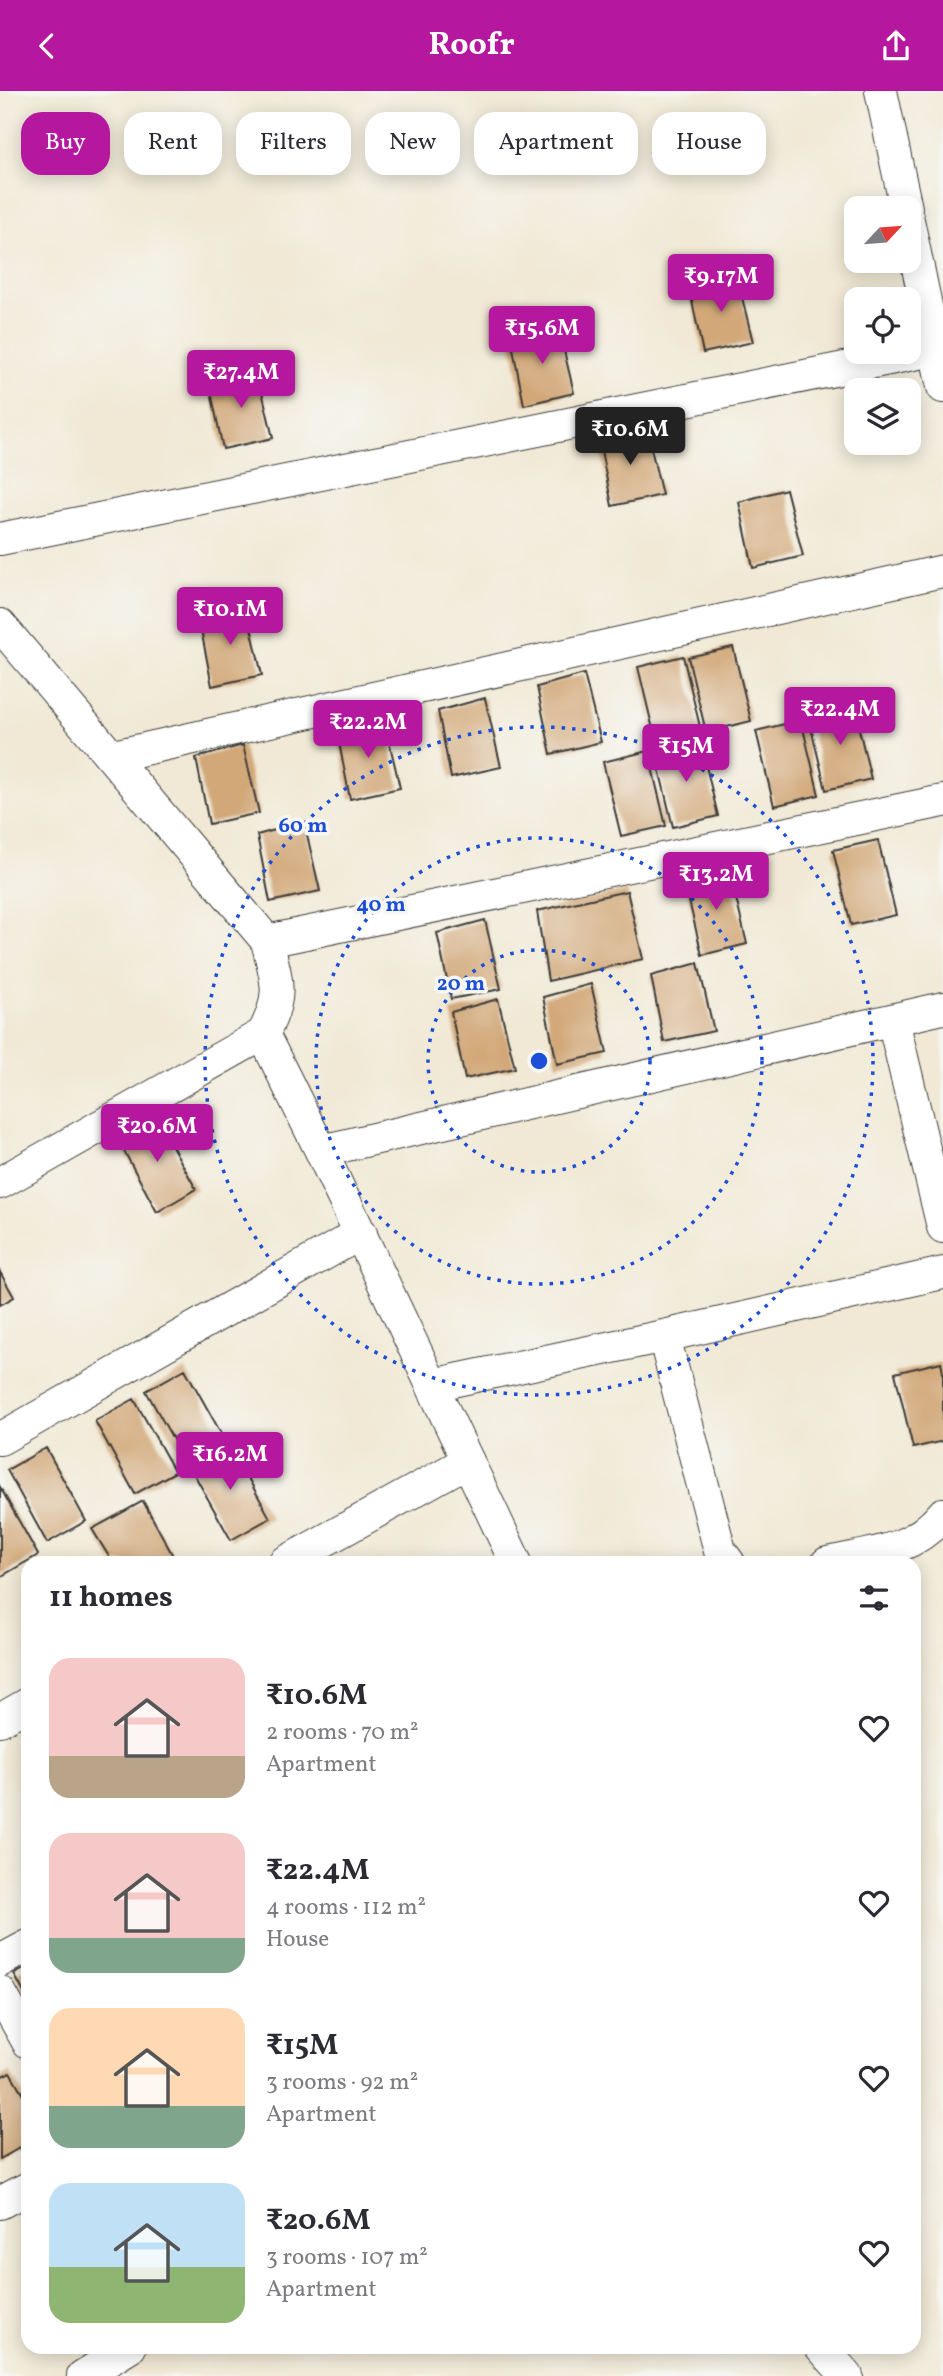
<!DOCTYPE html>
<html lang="en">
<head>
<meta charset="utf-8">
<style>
  :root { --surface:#fff; --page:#f2f2f3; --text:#2b2b33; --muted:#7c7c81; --accent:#b5179e }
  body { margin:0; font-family:Vollkorn,serif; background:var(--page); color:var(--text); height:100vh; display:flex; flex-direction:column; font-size:26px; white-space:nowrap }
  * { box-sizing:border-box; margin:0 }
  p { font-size:23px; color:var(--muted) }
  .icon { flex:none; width:38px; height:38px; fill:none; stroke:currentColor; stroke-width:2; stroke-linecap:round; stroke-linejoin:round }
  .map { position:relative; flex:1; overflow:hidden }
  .details { position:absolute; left:21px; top:1465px; width:900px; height:798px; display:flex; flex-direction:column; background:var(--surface); border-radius:21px; box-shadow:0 4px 18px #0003 }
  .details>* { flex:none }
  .top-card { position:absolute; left:21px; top:21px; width:901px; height:63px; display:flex; gap:14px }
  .needle { width:46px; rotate:64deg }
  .tools { position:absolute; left:844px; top:105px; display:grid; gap:14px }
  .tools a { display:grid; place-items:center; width:77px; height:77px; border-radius:14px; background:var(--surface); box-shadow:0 4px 18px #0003; font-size:35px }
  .price { position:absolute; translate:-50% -60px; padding:0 16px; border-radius:7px; background:var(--accent); color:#fff; font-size:23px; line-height:46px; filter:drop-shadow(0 2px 4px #0008) }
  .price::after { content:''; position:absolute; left:50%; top:42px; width:21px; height:16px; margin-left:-10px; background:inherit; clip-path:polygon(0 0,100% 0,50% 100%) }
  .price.current { background:#222; color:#fff }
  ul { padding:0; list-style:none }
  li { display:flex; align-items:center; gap:21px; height:175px; padding:0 28px }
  li span { display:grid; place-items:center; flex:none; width:196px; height:140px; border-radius:21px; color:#555 }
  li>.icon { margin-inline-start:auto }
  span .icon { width:84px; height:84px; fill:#fffc; stroke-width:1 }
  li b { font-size:30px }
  h2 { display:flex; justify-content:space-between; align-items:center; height:84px; padding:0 28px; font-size:30px }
  .tag { padding:0 24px; border-radius:21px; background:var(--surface); box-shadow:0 4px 18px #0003; font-size:24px; line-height:63px }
  .tag.current { background:var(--accent); color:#fff }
  header { display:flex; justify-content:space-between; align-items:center; height:91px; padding:0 28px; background:var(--accent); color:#fff; font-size:32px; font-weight:700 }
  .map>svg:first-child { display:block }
</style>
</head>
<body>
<header><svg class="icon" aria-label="back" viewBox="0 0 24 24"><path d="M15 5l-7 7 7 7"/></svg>Roofr<svg class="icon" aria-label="share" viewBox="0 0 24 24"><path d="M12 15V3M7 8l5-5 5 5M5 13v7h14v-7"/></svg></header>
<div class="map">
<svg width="943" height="2285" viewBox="0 0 943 2285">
  <rect width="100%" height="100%" fill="#f6f6f2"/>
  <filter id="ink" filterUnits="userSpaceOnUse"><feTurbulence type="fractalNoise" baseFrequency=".0143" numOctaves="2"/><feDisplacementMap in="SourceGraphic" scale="14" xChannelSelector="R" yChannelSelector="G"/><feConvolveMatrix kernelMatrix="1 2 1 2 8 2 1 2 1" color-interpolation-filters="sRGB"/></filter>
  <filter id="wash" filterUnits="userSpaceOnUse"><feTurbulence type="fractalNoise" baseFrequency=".00686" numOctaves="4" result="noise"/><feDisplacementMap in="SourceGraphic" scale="28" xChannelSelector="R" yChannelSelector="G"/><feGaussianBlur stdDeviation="1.57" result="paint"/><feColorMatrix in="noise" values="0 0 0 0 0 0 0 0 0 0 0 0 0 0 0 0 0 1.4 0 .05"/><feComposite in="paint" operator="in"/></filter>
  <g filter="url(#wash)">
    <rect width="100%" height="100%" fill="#f1e9d5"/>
    <g id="blocks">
      <path fill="#d2a879" d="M736,182L753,251L703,262L689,196Z
        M558,234L574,302L524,314L511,247Z
        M257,279L273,347L223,358L209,291Z
        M646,336L662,404L612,415L599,349Z
        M786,398L803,465L753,477L739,411Z
        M246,515L262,584L212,595L199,528Z
        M733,556L751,630L706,641L688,566Z
        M683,565L701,640L656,651L638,576Z
        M584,583L601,651L551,663L537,596Z
        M485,607L501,676L451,687L438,620Z
        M853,613L871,688L826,699L808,624Z
        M384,628L400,697L350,708L337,641Z
        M801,629L819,704L774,715L756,640Z
        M700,650L718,725L673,736L655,661Z
        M243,654L259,722L209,733L196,667Z
        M648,660L666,735L621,745L603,671Z
        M304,731L320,800L270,811L257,744Z
        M878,749L896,824L851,834L833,759Z
        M729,778L747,853L702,864L684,789Z
        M627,800L643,868L548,890L537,820Z
        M485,829L501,898L451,908L437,842Z
        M698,872L714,940L664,951L651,885Z
        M591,893L607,962L557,973L543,906Z
        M498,908L515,977L465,988L451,921Z
        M156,1026L196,1098L157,1121L117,1047Z
        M0,1181L14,1206L0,1214Z
        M941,1271L943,1282V1350L913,1357L895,1282Z
        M185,1278L226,1351L187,1373L146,1300Z
        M134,1308L175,1381L135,1403L95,1330Z
        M230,1354L270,1427L231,1449L190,1376Z
        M46,1357L86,1430L47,1452L7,1379Z
        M0,1396L38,1464L0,1486Z
        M143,1410L177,1472H113L92,1438Z
        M28,1876V1909L14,1883Z
        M10,1981L28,2012V2052L0,2068V1986Z"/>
    </g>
  </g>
  <g filter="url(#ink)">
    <use href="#blocks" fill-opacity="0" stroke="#3c3b38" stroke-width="2"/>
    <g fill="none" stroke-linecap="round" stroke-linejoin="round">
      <defs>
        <path id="street" d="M881,0L906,117
          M908,129L943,296
          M0,448L943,257
          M0,534L267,850C277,890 284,904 263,943L0,1092
          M113,665L943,480
          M267,850L943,710
          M893,929L943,1136
          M263,943L321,1060L943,917
          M321,1060L516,1472
          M664,1245L720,1460L729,1472
          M433,1294L664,1245L943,1182
          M0,1348L361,1142
          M284,1472L468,1370
          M827,1472C872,1462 912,1461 943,1423
          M0,1629L28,1613
          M0,1870L28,1855
          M0,1901L28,1951
          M0,2112L28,2097
          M821,2256L847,2285
          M83,2285L130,2256"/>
      </defs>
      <use href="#street" stroke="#3c3b38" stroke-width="34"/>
      <use href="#street" stroke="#fff" stroke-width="32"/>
    </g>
  </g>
  <g fill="none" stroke="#1d4ed8" stroke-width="3.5" stroke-dasharray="3.5 7">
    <circle cx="539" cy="970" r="111"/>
    <circle cx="539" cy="970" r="223"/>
    <circle cx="539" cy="970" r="334"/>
  </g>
  <circle cx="539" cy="970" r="10" fill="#1d4ed8" stroke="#f6f6f2" stroke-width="3.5"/>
  <g font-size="21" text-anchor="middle" font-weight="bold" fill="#1d4ed8" stroke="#f6f6f2" stroke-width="7" stroke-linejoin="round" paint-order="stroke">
    <text x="303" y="741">60 m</text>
    <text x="381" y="820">40 m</text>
    <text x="461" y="899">20 m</text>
  </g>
</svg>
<div class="tools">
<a><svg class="needle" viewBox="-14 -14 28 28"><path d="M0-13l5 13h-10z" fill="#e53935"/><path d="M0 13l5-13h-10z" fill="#7c7c81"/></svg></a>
<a><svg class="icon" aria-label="locate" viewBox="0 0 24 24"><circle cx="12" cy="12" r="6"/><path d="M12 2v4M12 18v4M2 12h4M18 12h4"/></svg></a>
<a><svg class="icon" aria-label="layers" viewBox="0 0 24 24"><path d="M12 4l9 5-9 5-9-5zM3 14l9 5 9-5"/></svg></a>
</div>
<b class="price" style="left:721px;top:223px">₹9.17M</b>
<b class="price" style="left:542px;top:275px">₹15.6M</b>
<b class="price" style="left:241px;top:319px">₹27.4M</b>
<b class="price current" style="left:630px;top:376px">₹10.6M</b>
<b class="price" style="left:230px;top:556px">₹10.1M</b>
<b class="price" style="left:840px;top:656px">₹22.4M</b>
<b class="price" style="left:368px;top:669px">₹22.2M</b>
<b class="price" style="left:686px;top:693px">₹15M</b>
<b class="price" style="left:716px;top:821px">₹13.2M</b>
<b class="price" style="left:157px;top:1073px">₹20.6M</b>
<b class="price" style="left:230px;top:1401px">₹16.2M</b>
<div class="top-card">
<a class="tag current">Buy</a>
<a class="tag">Rent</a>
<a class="tag">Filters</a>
<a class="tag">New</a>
<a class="tag">Apartment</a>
<a class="tag">House</a>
</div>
<section class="details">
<h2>11 homes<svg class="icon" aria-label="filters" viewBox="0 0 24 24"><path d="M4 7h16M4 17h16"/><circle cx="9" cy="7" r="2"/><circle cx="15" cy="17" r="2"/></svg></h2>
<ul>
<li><span style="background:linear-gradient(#f6c9c9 70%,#b9a48a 0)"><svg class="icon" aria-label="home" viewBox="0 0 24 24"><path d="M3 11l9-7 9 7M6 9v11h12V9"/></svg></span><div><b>₹10.6M</b><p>2 rooms · 70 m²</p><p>Apartment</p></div><svg class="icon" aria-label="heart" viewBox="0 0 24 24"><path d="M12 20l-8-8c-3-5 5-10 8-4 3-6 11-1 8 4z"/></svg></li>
<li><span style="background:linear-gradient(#f6c9c9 75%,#7fa58c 0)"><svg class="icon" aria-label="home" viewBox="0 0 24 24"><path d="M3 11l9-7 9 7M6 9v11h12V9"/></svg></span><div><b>₹22.4M</b><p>4 rooms · 112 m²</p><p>House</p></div><svg class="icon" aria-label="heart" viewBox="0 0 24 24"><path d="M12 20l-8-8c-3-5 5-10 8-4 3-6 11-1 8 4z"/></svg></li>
<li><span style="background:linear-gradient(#ffd9b3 70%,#7fa58c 0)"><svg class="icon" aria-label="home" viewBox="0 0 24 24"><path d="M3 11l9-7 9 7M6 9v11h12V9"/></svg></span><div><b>₹15M</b><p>3 rooms · 92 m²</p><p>Apartment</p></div><svg class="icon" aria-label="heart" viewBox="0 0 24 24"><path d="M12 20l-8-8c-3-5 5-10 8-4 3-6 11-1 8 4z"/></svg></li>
<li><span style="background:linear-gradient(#bfe0f5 60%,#8fb573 0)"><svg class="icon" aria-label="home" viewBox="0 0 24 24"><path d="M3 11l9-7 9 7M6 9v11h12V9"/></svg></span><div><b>₹20.6M</b><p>3 rooms · 107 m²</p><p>Apartment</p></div><svg class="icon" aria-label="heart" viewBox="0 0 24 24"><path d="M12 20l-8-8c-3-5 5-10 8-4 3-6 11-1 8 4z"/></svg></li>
</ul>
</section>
</div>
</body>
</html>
